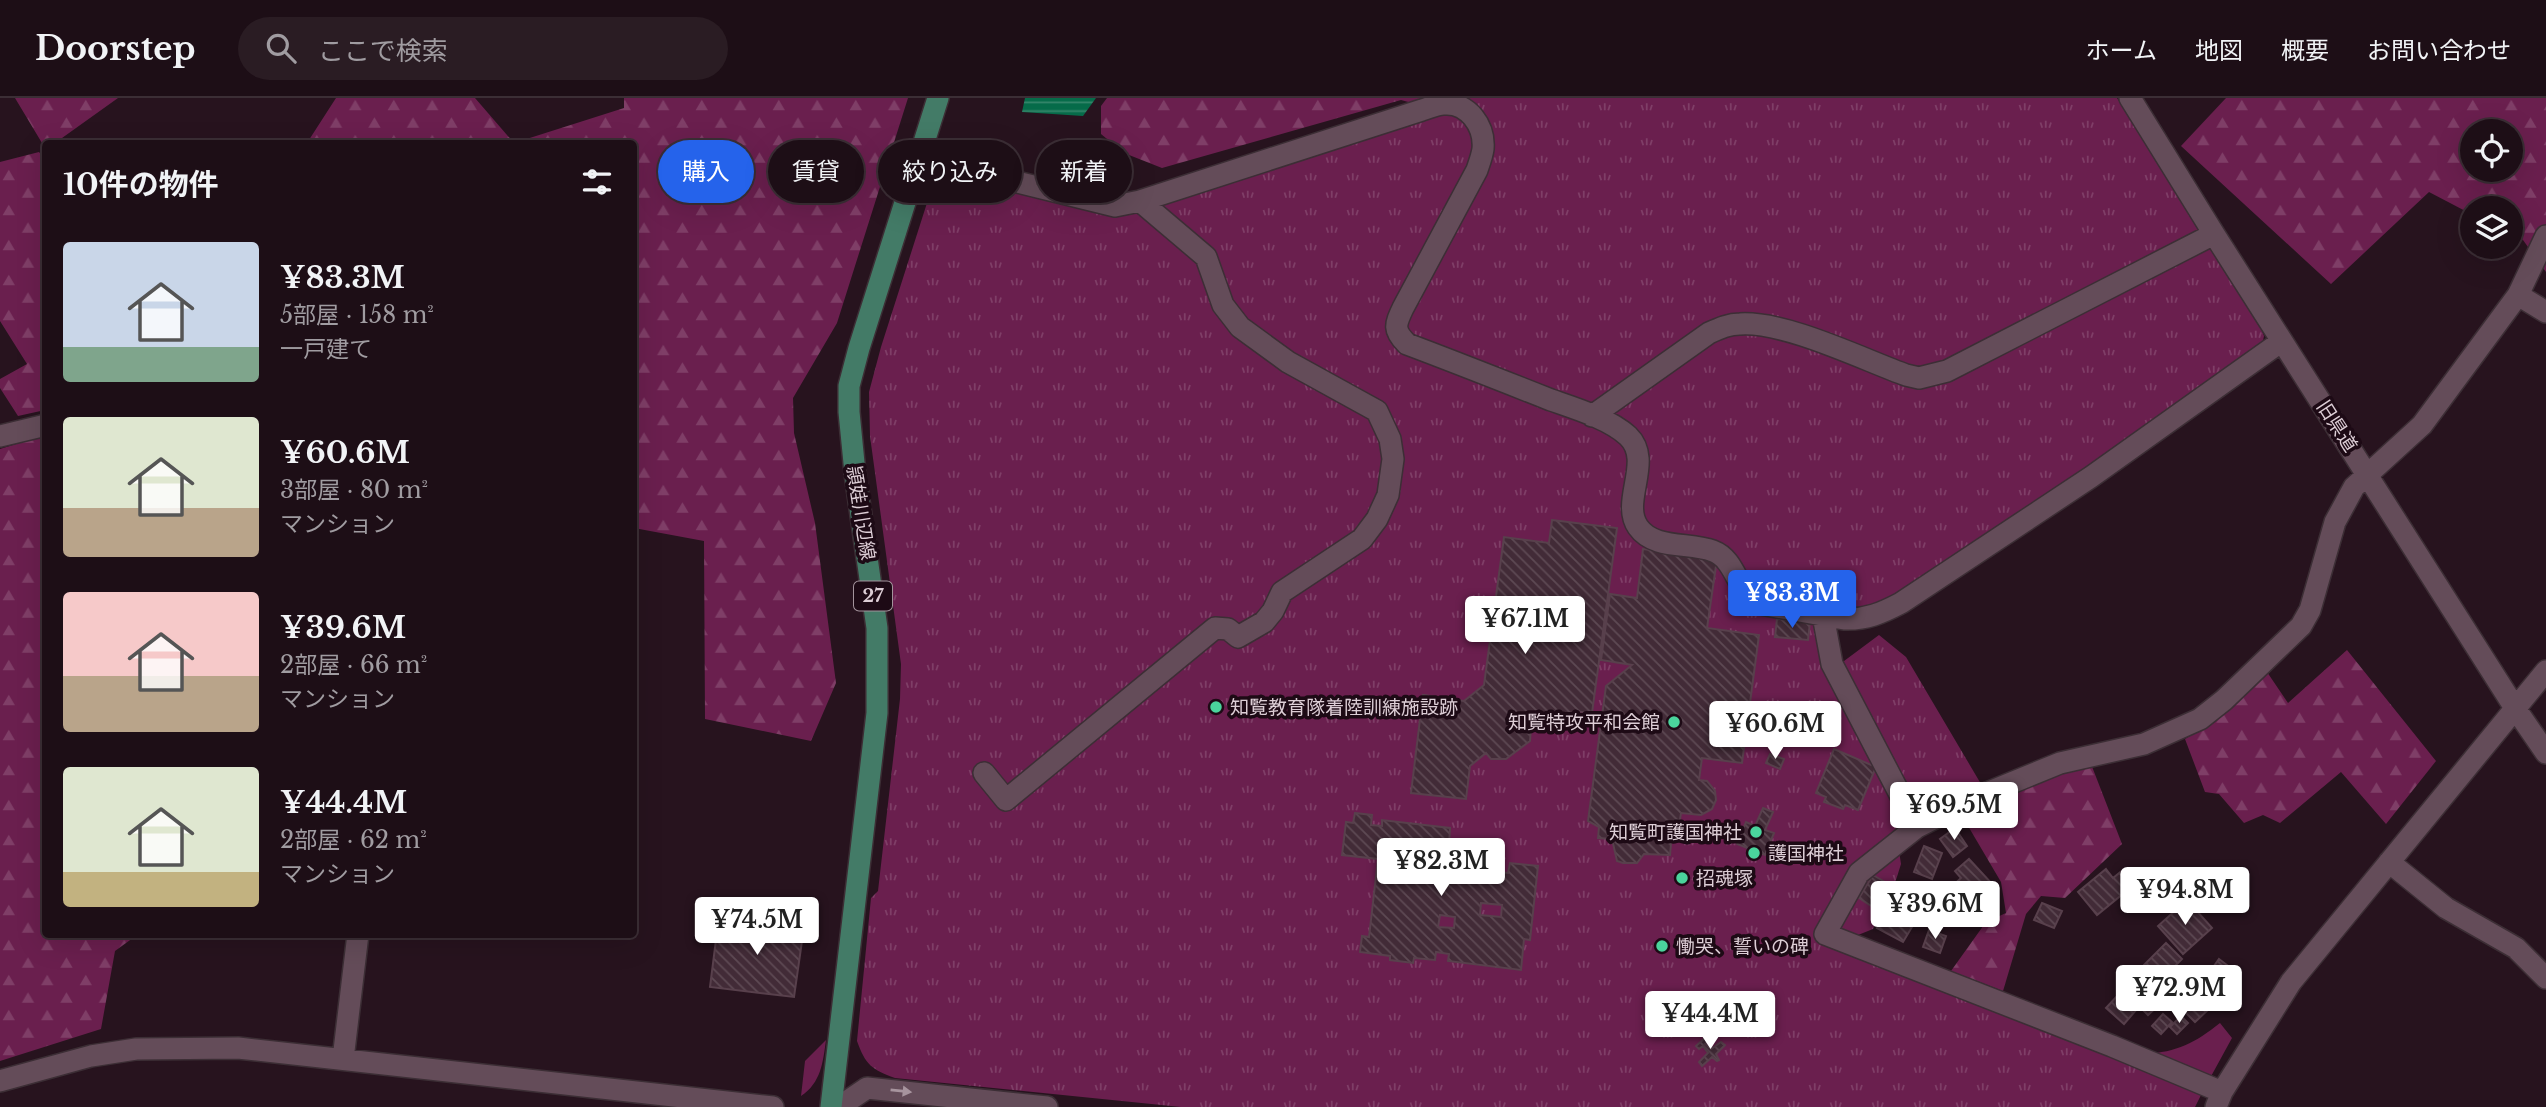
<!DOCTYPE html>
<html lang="ja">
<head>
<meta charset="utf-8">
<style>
  :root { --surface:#1d0e16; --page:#2a1c23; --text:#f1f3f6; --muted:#a09ca1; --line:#3b2e35; --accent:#2563eb }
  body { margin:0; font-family:"Libre Baskerville","Noto Sans JP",serif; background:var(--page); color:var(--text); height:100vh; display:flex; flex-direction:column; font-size:26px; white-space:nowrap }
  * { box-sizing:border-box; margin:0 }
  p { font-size:23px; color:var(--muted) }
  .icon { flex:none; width:38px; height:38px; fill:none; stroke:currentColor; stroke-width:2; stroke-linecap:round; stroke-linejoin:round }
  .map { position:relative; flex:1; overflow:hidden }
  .sheet { position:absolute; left:42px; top:42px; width:595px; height:798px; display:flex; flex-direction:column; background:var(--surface); border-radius:7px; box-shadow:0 7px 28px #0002,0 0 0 2px var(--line) }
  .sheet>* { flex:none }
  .banner { position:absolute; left:658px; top:42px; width:665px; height:63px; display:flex; gap:14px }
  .controls { position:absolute; left:2460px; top:21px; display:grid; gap:14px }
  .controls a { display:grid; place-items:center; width:63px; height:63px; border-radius:50%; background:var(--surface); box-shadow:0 7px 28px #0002,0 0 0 2px var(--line); font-size:35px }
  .price { position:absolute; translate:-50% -60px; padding:0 16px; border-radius:7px; background:#fff; color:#222; font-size:23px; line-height:46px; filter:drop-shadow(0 2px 4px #0008) }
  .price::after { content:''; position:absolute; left:50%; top:42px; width:21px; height:16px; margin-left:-10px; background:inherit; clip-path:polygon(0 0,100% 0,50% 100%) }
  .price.current { background:var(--accent); color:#fff }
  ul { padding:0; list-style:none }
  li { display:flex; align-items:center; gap:21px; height:175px; padding:0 21px }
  li span { display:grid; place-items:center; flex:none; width:196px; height:140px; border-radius:7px; color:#555 }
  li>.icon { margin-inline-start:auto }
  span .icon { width:84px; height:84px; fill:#fffc; stroke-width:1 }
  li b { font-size:30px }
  h2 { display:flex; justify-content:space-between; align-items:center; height:84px; padding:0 21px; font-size:30px }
  .pill { padding:0 24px; border-radius:32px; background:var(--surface); box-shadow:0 7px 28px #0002,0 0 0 2px var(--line); font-size:24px; line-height:63px }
  .pill.current { background:var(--accent); color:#fff }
  header { display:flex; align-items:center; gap:42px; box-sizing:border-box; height:98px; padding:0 35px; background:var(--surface); border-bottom:2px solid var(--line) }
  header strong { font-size:33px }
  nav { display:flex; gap:38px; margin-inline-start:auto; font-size:24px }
  .search { width:490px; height:63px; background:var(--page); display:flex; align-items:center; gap:18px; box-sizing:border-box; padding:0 24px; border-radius:38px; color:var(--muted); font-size:26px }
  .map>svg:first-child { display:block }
</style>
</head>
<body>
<header>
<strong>Doorstep</strong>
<div class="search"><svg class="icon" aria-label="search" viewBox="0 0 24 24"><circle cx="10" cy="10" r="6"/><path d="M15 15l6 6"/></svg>ここで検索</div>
<nav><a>ホーム</a><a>地図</a><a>概要</a><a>お問い合わせ</a></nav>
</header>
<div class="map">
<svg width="2546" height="1009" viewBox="0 0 2546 1009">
  <defs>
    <pattern id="forest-firs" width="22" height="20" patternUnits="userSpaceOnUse" patternTransform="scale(1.75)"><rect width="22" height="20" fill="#6a1f4e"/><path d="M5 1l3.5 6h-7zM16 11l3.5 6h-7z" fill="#7f3e67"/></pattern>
    <pattern id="park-tufts" width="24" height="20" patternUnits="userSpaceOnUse" patternTransform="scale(1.75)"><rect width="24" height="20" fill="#6a1f4e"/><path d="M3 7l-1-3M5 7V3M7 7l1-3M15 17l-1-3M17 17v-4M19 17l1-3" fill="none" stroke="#7f3e67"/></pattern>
    <pattern id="water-rules" width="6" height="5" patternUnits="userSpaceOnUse" patternTransform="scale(1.75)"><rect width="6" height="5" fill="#066b49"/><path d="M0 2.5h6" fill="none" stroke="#36866b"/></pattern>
    <pattern id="building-back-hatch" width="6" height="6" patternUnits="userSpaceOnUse" patternTransform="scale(1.75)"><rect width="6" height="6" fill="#422b37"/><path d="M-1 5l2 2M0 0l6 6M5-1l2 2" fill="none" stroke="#5d4953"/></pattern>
  </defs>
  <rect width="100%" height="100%" fill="#27131e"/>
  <path fill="#6a1f4e" d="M2220,925L2232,940L2209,982L2145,956C2177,954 2195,945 2220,925Z
    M826,942C823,964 821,985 801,998L805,963Z"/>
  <path fill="url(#forest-firs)" fill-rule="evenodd" d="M15,0H118L55,45L46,46L45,50Z
    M336,0H475L514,45L624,10V0H908L837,225L793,300L794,335L815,425L836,585L811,643L705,621L704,443L634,430V46L307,45Z
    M1107,0H1674L1493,27L1401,2L1162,70L1124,55L1101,36V8Z
    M2226,0H2546V174L2523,142L2511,136V110H2473V117L2429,94L2331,186L2181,48ZM2473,33H2511V72H2473Z
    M39,54L46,63L45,312L18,318L0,290V281L27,266L0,223V64Z
    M45,337L46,836L137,837L115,853L101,931L0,963V351Z
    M2347,552L2436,663L2386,726L2341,674L2280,725L2263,717L2244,725L2219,696L2205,694L2185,641L2221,618L2267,574L2288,605Z
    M2091,666L2122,746L2065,800L2041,798L2026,816L2003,893L1951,873L1986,824L2006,815L2001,784L1961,716L2056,674Z"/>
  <path fill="url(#park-tufts)" d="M1444,0H2117L2260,227L2264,238L2262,247L2076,380L1879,507L1857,512L1812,506L1902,715L1905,731L1899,753L1901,766L1895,785L1873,831L1853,839L2202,995L2195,1009H1181L895,980C872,972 865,966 857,943L871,800L878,793L900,601L901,566L870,338L869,294L881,249L942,58L1110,96L1135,95Z
    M1879,537L1906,559L1981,686L1919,720L1840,566Z"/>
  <path fill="url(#water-rules)" d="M1025,0H1096L1083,18L1022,14Z"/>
  <path fill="url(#building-back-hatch)" stroke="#58404c" stroke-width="2" fill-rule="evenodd" d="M1552,422L1617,430L1592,615L1574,613L1573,620L1541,616L1527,626L1531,630L1530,643L1506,661H1491L1486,655L1470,668L1466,701L1411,695L1423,597L1464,603L1484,587L1504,439L1549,445Z
    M1643,451L1717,461L1707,530L1759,537L1742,665L1702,660L1699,682L1707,683L1715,693L1716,702L1712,711L1701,717L1681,715L1678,734L1672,735L1670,757L1644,756L1637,765H1623L1617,763L1612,741L1598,740L1599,729L1588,723L1606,588L1632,567L1601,562L1610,496L1637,500Z
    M1777,521L1810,524L1808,542L1775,539Z
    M1834,651L1876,669L1858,712L1845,707L1843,711L1824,704L1826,699L1816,695Z
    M1770,656L1784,661L1780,671L1766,665Z
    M1763,710L1773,714L1765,732L1774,735L1765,757L1737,746L1746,724L1755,728Z
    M1355,715L1372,717L1371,727L1382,728V722L1450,730L1449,748L1468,751L1466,770L1508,775L1510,765L1538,768L1530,842L1524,841L1521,872L1448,863L1449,856L1436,854L1435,862L1414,860L1413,865L1390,862V858L1360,854L1362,838L1369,839L1378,761L1342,757L1346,724L1353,725ZM1481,805L1502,807L1501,819L1480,817ZM1440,817L1455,819L1454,830L1438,829Z
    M1955,730L1967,748L1953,759L1940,741Z
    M1924,748L1942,755L1932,781L1914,774Z
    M1969,761L1993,787L1969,809L1963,803L1959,808L1946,794L1961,780L1955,773Z
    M2106,771L2113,780L2123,772L2135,786L2097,817L2078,794Z
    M1873,777L1890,787L1876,811L1859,800Z
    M1902,787L1929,803L1918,823L1909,818L1904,825L1912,829L1903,844L1877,830Z
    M2187,802L2212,830L2183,856L2158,828Z
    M2042,805L2062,813L2054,830L2034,822Z
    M719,818L804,829L794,899L710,889Z
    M1929,832L1946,838L1940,855L1923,849Z
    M2166,845L2182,861L2165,878L2177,890L2148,917L2123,892L2139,876L2137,874Z
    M2219,861L2240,877L2230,891L2209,875Z
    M2120,895L2137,911L2124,926L2106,910Z
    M2198,898L2210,910L2195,924L2183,912Z
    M2163,916L2172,924L2161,936L2152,928Z
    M2181,918L2188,925L2177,936L2170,929Z
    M1706,939L1709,942L1705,946L1711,951L1721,944L1725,947L1716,956L1719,962L1717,963L1712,959L1702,968L1699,964L1708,955L1703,948L1699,951L1696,948Z"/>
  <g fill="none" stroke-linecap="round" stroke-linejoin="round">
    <defs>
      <path id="minor" d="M2130,0L2214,136L2515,610L2546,655
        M919,60L1115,108L1140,103L1422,12C1429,10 1437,6 1444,6C1468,4 1485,28 1483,51C1482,58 1479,66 1477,72L1403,210C1395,227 1393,232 1407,246C1455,264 1503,283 1551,302C1574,310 1610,321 1628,338C1654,363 1620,403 1638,429C1654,452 1690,444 1713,453C1735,461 1737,491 1755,505L1844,521C1866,522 1882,515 1901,505L2091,379L2282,243
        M2518,197L2546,214
        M1592,318L1709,235C1720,230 1729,226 1740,226C1785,223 1862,261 1906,277L1919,280L1947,273L2214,136
        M0,338L46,327
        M1823,517L1832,566L1917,729L1859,775L1825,836L2112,948L2222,994
        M984,675L1006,702L1215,530L1228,531L1238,539L1264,524L1273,513L1282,494L1362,441L1377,421L1388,397L1393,361L1390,341L1377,313L1288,264L1240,229L1223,207L1206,159L1140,103
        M1917,729L1977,699L2060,665L2144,646L2200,621L2224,602L2301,528L2310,512L2335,424L2354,389L2422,327L2518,197L2546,138
        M2389,764L2446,810L2516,850L2546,880
        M343,961L358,836
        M0,983L91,958L136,951L238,950L773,1009
        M839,1009L867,990L1047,1009
        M2216,1009L2222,994L2291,884L2546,573"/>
      <path id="major" d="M831,1009L877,615V530L855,375L849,314V288L859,250L938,0"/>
    </defs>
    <use href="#minor" stroke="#3c2e35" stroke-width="24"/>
    <use href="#major" stroke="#3c2e35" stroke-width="24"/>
    <use href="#minor" stroke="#644c59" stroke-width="21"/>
    <use href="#major" stroke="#437b67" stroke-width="21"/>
  </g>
  <defs><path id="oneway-solid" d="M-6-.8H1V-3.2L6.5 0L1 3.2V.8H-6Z" transform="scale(1.75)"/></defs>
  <use fill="#a7949e" href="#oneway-solid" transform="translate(901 993) rotate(6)"/>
  <g fill="#4ad49c" stroke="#1d0a15" stroke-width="2.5">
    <circle cx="1216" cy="609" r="7"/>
    <circle cx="1674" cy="624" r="7"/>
    <circle cx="1756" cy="734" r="7"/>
    <circle cx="1754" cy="755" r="7"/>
    <circle cx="1682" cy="780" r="7"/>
    <circle cx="1662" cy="848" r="7"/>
  </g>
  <g text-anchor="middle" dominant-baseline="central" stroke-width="7" stroke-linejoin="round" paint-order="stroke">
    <rect fill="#1d0a15" stroke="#a3939c" stroke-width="2" x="854" y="483.5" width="38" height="29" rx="5"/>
    <g font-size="18" font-weight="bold" fill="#ddced6">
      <text x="873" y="498">27</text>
    </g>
    <g font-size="19" fill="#ddced6" stroke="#1d0a15">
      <text transform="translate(2337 328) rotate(57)">旧県道</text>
      <text transform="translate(861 415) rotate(81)">頴娃川辺線</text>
    </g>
    <g font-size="19" fill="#ddced6" stroke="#1d0a15" text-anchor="start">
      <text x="1230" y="609">知覧教育隊着陸訓練施設跡</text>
      <text x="1660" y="624" text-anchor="end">知覧特攻平和会館</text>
      <text x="1742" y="734" text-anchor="end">知覧町護国神社</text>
      <text x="1768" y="755">護国神社</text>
      <text x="1696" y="780">招魂塚</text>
      <text x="1676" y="848">慟哭、誓いの碑</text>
    </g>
  </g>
</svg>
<div class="controls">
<a><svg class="icon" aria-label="locate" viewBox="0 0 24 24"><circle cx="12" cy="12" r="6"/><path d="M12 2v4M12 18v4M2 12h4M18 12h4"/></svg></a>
<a><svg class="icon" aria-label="layers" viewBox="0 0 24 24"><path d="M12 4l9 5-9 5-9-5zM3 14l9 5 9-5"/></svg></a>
</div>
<b class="price current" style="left:1792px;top:532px">¥83.3M</b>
<b class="price" style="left:1525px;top:558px">¥67.1M</b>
<b class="price" style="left:1775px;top:663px">¥60.6M</b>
<b class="price" style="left:1954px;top:744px">¥69.5M</b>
<b class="price" style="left:1441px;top:800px">¥82.3M</b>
<b class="price" style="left:2185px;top:829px">¥94.8M</b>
<b class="price" style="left:1935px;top:843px">¥39.6M</b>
<b class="price" style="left:757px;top:859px">¥74.5M</b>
<b class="price" style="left:2179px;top:927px">¥72.9M</b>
<b class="price" style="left:1710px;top:953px">¥44.4M</b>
<div class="banner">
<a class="pill current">購入</a>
<a class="pill">賃貸</a>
<a class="pill">絞り込み</a>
<a class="pill">新着</a>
</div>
<section class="sheet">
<h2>10件の物件<svg class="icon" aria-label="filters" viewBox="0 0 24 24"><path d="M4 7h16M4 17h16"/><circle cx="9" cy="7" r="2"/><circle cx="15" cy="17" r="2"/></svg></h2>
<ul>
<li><span style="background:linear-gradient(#c9d6e8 75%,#7fa58c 0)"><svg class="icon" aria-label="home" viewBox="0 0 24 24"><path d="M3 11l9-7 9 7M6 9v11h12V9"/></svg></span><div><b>¥83.3M</b><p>5部屋 · 158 m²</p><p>一戸建て</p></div></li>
<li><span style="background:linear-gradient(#dfe7d0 65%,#b9a48a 0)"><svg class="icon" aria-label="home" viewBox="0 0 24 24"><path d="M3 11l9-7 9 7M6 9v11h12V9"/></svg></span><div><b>¥60.6M</b><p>3部屋 · 80 m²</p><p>マンション</p></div></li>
<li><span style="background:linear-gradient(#f6c9c9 60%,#b9a48a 0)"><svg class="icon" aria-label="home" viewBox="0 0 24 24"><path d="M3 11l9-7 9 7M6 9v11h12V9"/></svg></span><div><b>¥39.6M</b><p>2部屋 · 66 m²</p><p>マンション</p></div></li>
<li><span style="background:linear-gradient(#dfe7d0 75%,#c2b280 0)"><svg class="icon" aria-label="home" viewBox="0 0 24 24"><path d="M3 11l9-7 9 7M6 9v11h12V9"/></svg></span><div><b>¥44.4M</b><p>2部屋 · 62 m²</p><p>マンション</p></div></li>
</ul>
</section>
</div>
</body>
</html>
